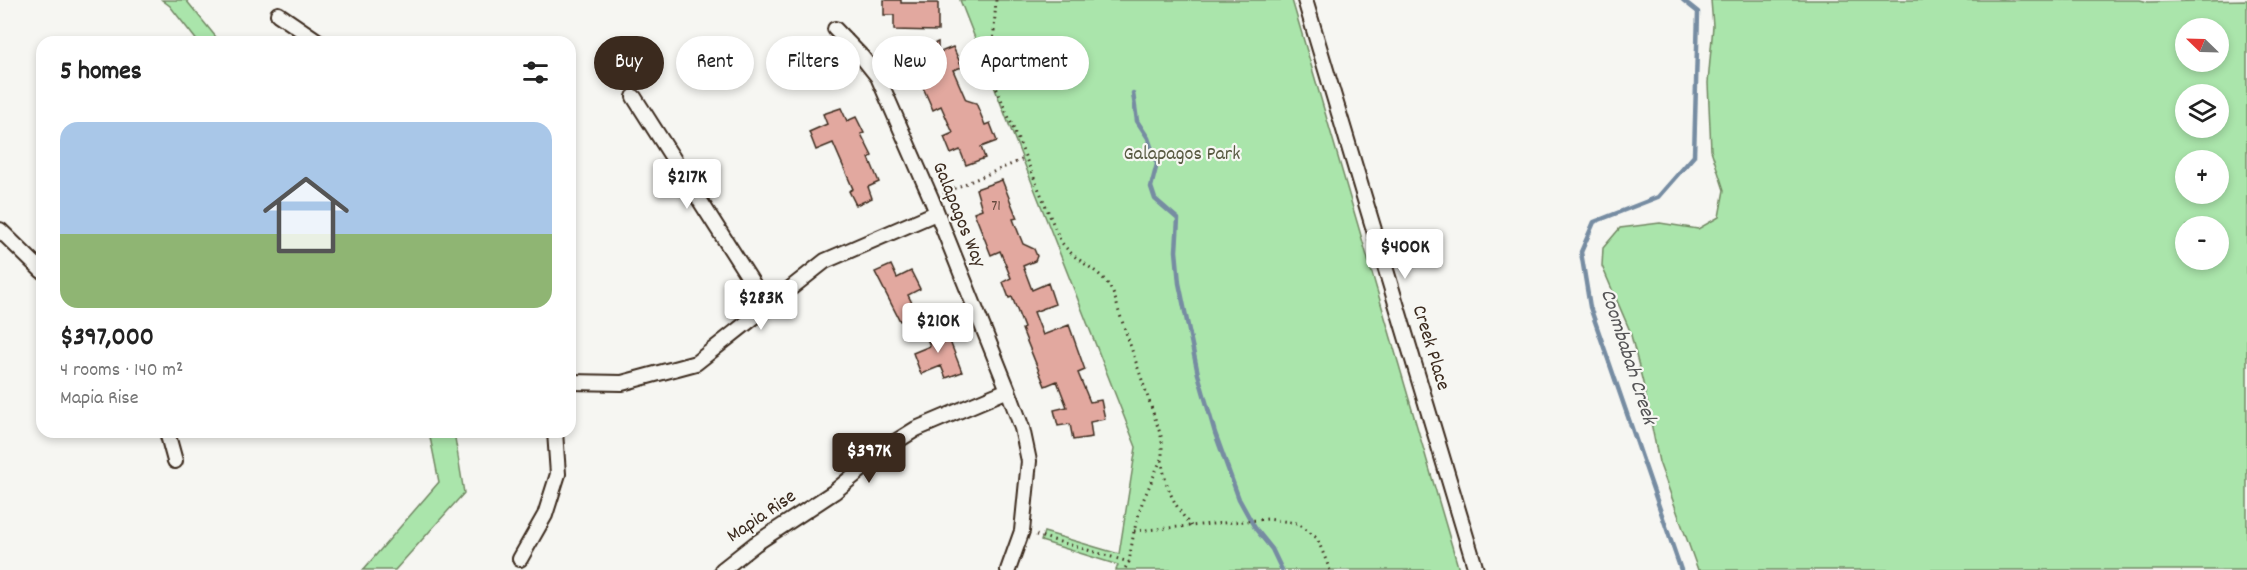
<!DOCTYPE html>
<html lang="en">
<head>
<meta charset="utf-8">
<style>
  :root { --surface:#fff; --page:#f6f6f6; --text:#222; --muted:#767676; --line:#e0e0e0; --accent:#3b2a1e }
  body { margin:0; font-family:Dekko,sans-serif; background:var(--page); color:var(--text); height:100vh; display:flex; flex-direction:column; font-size:22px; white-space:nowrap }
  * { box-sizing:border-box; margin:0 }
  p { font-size:20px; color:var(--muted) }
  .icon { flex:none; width:33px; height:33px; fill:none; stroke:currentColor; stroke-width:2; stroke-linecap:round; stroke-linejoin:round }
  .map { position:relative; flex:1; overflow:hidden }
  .details { position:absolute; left:36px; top:36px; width:540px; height:402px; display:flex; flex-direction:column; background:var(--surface); border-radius:18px; box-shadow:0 3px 9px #0003 }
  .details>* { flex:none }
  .top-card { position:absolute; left:594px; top:36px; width:570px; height:54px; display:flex; gap:12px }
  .needle { width:39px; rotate:293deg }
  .buttons { position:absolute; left:2175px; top:18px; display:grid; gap:12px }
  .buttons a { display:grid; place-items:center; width:54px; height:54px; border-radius:50%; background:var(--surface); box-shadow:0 3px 9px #0003; font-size:30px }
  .price { position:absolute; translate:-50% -51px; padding:0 14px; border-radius:6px; background:#fff; color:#222; font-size:20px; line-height:39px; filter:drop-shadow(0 2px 3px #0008) }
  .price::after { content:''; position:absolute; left:50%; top:36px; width:18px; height:14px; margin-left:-9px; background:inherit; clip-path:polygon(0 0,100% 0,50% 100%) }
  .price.on { background:var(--accent); color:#fff }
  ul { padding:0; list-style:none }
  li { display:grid; align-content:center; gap:12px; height:318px; padding:0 24px }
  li+li { border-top:2px solid var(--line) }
  li span { display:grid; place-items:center; height:186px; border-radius:18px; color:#555 }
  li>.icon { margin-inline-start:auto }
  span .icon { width:108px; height:108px; fill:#fffc; stroke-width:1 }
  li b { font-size:26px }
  h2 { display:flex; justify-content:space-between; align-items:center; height:72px; padding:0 24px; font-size:26px }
  .chip { padding:0 21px; border-radius:27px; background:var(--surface); box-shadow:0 3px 9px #0003; font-size:21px; line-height:54px }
  .chip.on { background:var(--accent); color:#fff }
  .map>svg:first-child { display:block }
</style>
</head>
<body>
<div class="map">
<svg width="2247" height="570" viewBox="0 0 2247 570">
  <rect width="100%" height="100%" fill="#f6f6f2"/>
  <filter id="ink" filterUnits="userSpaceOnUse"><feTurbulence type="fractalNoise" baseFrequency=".0167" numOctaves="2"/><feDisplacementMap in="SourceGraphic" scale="12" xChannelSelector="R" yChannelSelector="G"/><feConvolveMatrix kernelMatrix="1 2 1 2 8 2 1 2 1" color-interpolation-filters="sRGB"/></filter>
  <g filter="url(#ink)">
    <path fill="#aae5ab" stroke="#728864" stroke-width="1.5" fill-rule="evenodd" d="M162,0H186L220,42H198L170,6Z
      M960,0H1292L1459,570H1116L1118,565L1041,541L1044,532L1119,554L1136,447Z
      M1711,0H2140L2148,2L2247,0V570H1698L1659,462L1643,383L1630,331L1602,266L1603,248L1620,228L1660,223L1698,229L1719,217L1724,190L1711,150L1708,83L1713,26ZM2186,28H2218V62H2186ZM2186,94H2218V128H2186ZM2218,160V194H2186V160ZM2186,226H2218V260H2186Z
      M429,432H454L464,493L395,570H363L439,482Z"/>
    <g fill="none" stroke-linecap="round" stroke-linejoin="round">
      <path stroke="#768ca2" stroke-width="4.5" d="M1133,93L1137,121L1148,138L1157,164L1151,187L1155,199L1178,219L1176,251L1179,283L1198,374L1215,433L1239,499L1255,528L1272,549L1282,570
        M1681,570L1590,307L1581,252L1594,222L1658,197L1694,156L1698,12L1683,0"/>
    </g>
    <path fill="#e2a89f" stroke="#3b2a1e" stroke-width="1.5" d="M884,0H901V3H938V31L894,30V15H884Z
      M938,42V53L953,47L962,67L953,70L966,100L976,103L985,125L990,123L997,141L981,147L985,158L966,165L960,150L951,154L944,137L953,133L941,106L933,110L914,67L921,64L916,53L918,51Z
      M841,108L847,121L856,117L864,133L861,134L872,156L869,158L879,182L868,187L872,198L856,205L849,191L853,189L833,143L816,150L809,132L827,124L823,114Z
      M1002,180L1017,218L1013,219L1023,244L1034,249L1037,256L1035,261L1023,266L1032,290L1048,283L1055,304L1034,312L1043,335L1069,325L1085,370L1078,373L1090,402L1101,400L1105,419L1090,422L1092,437L1073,440L1070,424L1058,426L1054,410L1067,407L1057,381L1045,386L1022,329L1024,328L1012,297L1009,298L1003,282L1011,278L1000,251L991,255L974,212L982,209L976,189Z
      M891,265L897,278L911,271L920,289L908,295L917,313L900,321L875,272Z
      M944,326L962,372L946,378L941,366L921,374L913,353L930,346L925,334Z"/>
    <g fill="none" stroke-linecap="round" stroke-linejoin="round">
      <defs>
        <path id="minor" d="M1305,0L1476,570
          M278,14L319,42
          M835,29L862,57L878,77L931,198L1008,390L1022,428L1029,461L1022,531L1008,570
          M634,97L767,306
          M0,230L42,271
          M570,382L622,383L696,363L825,261L936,213
          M167,432L175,461
          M520,559L545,515L558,474L555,432
          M722,570L755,544L834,492L892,444L916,429L1008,390"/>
      </defs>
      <use href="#minor" stroke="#3b2a1e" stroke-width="18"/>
      <path stroke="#3b2a1e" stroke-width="3" stroke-dasharray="1.5 4.5" stroke-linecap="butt" d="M996,0L991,75L1060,240C1081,271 1109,266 1118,309L1162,439V457L1142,503L1134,531L1129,562L1124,570
        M943,193L1024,159
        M1162,460C1164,485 1175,507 1191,526
        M1134,531L1268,519L1297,523L1317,538L1330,570
        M1036,535L1129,562"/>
      <use href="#minor" stroke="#f6f6f2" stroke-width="14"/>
    </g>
  </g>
  <g text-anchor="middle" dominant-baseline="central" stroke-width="4.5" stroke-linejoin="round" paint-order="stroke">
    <g font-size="16" fill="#654a3e">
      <text x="996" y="206">71</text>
    </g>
    <g font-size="20" fill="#575941" stroke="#f6f6f2">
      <text x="1182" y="155">Galapagos Park</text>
    </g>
    <g font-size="20" fill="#3b2a1e" stroke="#f6f6f2">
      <text transform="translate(958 215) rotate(68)">Galapagos Way</text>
      <text transform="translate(1430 348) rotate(73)">Creek Place</text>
      <text transform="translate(762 517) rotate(-34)">Mapia Rise</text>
    </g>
    <g font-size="21" font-style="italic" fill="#545355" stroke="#f6f6f2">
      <text transform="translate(1627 357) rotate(72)">Coombabah Creek</text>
    </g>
  </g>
</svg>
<div class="buttons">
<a><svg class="needle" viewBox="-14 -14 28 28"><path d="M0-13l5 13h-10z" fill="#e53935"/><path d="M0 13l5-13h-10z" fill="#767676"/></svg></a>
<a><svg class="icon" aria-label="layers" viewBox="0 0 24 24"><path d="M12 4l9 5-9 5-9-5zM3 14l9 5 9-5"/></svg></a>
<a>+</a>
<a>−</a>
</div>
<b class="price" style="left:687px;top:210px">$217K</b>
<b class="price" style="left:1405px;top:280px">$400K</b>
<b class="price" style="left:761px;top:331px">$283K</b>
<b class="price" style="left:938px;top:354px">$210K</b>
<b class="price on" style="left:869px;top:484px">$397K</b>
<div class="top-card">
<a class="chip on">Buy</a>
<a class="chip">Rent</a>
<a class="chip">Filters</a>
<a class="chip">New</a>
<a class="chip">Apartment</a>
</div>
<section class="details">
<h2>5 homes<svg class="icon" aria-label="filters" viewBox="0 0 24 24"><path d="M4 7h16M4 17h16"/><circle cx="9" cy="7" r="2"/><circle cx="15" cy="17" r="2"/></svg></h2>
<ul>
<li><span style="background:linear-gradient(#a9c7e8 60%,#8fb573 0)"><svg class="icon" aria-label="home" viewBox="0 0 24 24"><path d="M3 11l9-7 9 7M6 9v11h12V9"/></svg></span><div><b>$397,000</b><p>4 rooms · 140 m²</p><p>Mapia Rise</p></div></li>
</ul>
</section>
</div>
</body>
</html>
